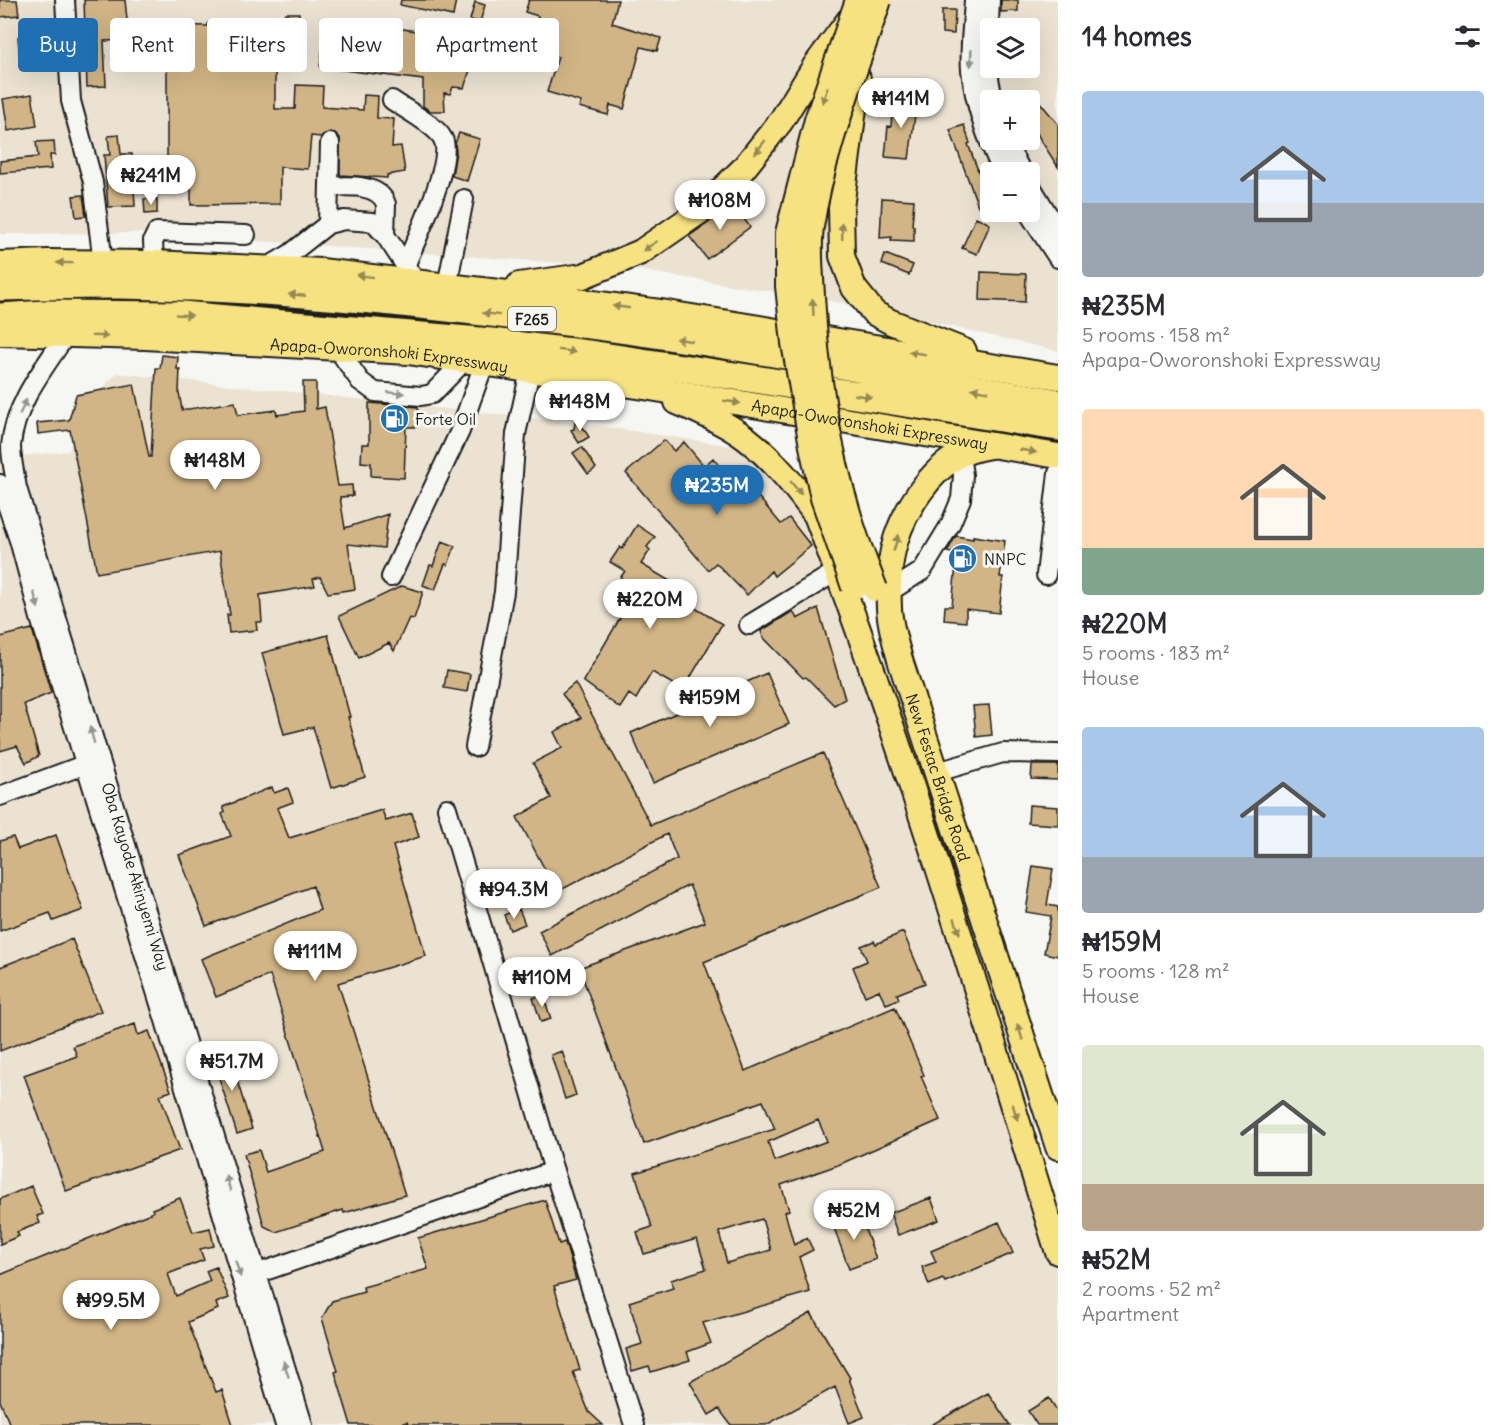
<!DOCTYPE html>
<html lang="en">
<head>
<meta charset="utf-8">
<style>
  :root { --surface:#fff; --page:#f7f7f7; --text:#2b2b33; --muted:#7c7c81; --accent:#1f6fb2 }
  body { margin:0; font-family:Delius,sans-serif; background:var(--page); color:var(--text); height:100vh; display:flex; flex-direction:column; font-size:22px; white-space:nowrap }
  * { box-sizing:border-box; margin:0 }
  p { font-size:20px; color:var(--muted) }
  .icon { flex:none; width:33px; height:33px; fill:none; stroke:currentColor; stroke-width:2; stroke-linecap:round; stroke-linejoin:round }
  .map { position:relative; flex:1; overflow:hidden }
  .drawer { display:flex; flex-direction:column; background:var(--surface); width:450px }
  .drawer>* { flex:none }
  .top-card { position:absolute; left:18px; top:18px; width:570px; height:54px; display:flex; gap:12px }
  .fabs { position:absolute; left:980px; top:18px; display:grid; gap:12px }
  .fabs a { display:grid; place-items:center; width:60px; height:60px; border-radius:6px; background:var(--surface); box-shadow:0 6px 24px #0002; font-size:30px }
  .price { position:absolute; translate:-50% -51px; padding:0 14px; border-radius:21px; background:#fff; color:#222; font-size:20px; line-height:39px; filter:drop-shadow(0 2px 3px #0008) }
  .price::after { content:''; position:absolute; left:50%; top:36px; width:18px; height:14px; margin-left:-9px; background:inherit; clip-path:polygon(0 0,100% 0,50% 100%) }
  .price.current { background:var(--accent); color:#fff }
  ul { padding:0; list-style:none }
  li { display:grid; align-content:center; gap:12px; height:318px; padding:0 24px }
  li span { display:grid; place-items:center; height:186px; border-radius:6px; color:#555 }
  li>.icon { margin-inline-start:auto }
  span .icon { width:108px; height:108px; fill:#fffc; stroke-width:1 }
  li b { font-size:26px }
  h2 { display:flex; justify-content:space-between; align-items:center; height:72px; padding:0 24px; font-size:26px }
  .chip { padding:0 21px; border-radius:6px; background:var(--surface); box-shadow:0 6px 24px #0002; font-size:21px; line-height:54px }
  .chip.current { background:var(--accent); color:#fff }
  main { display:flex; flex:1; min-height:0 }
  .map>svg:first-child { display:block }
</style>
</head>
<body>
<main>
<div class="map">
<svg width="1058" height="1425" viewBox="0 0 1058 1425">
  <rect width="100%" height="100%" fill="#f6f6f2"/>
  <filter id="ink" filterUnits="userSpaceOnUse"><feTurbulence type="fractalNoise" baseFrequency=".0167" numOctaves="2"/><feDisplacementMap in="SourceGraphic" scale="12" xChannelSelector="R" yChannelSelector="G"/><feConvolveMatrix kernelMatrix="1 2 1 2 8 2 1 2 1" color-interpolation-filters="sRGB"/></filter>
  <g filter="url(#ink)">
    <path fill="#ebe2d2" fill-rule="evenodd" d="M0,0H1058V351L862,306L619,267L146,233L0,234ZM990,28H1029V68H990ZM990,100H1029V140H990ZM990,172H1029V212H990Z
      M117,373L578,423L739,447L789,485L821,526L988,1043L1058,1274V1425H0V446L11,457L69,451L88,403Z"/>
    <path fill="#d1b586" stroke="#1c1c1c" stroke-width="1.5" fill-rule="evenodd" d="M0,0H17L19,15L0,17Z
      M84,0H125L129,40L104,41L106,86L87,87Z
      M401,0H456L453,16L400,5Z
      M529,0H618L612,23L661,38L657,51L641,47L624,109L610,105L608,115L579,107L581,102L547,92L558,57L527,48L538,16L525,12Z
      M1001,0H1018V11L1001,12Z
      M475,2L485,5L480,22L470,20Z
      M942,10H955L954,34L942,33Z
      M285,13H299V45H275V109H295L296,85L323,86L322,107L363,110L364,95L378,96L377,118L394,119L392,147L401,146L405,172L387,175V178L340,175V138L335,133L330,132L321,137L311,136L308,169L280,167V204L191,205V169H167V25L208,26V23H236V26L285,27Z
      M327,18L451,36L447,62L458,65L469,25L473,26L472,64L464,88L453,87L450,94L444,93L445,111H430L423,106V80L320,67Z
      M53,34L56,58L20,61L18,37Z
      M32,94L37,126L8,131L3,99Z
      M893,98L917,100L909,159L885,157L888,126L891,127Z
      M1038,100L1058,124V167L1040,139L1029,117V104Z
      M964,125L970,143L968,144L990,202L978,206L950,130Z
      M459,133L480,139L467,181L452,176L456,151L455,144Z
      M119,135L121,154H132L135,206L108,207L104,155H110L108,136Z
      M54,141L55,155H50L51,169L0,173V161L38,157L36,142Z
      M83,195L86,216L76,217L73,196Z
      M882,198L914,200L912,226H914V241L891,240L892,237L880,238Z
      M144,199H157V213L145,214Z
      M732,202L750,227L707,259L689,236L707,224Z
      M976,217L990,224L977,254L962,248Z
      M885,254L913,265L909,275L882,264Z
      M981,272L1026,274L1025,302L980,300Z
      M162,355L178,357L177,369H180L179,392L182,410L235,402L238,415L276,410L277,415L304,411L303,382H316V409L325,407L338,486L352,485L353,496L340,497L345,528L388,514L384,548L348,544L355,589L328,593L320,577L313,579L315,586L260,595L262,622H256L257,630L229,633L227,615H230L220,551L97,573L70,430L38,434L37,423L69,420L76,395L134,384L149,457H151L156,368H160Z
      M369,403L418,407V427H406L404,478L371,476V463L361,462L362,444H369Z
      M576,417L589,437L579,443L571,430L574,429Z
      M664,440L674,451L684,442L704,466L713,458L736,486L743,479L781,524L789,518L811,546L774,576L771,571L747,595L716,563L708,570L626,473Z
      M582,447L596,468L588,474L573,453Z
      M637,525L655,537L647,547L650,550L641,564L695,596L690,605L722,624L683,690L652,672L636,699L629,694L620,708L583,681L629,603L611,591L625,571L610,562L620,547L622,549Z
      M956,536L973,539V536L1005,541L1000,577H1003L999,613L966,609V622L944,620L945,606H952L957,554L947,552Z
      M442,541L455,546L448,565L445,564L435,590L423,585L430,565L433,566Z
      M402,586L423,592L414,619L409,618L394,651L389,643L359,658L339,616Z
      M818,608L845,699L834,705L806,677L803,678L763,637L761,631L793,611L797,619Z
      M32,629L51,693L24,704L39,756L26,763L17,746L0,751V637Z
      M328,635L350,717H348L365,777L331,788L313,727L284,734L262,653Z
      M447,670L470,674L467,692L444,688Z
      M767,673L789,724L653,783L631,733Z
      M575,683L651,825L823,753L881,887L704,962L745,1071L895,1007L924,1075L921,1076L940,1120L838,1165L781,1185L789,1210L785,1212L794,1245L807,1238L813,1250L799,1257L810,1292L703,1323L711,1343L687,1352L690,1360L651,1372L649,1366L632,1371L626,1349L642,1344L629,1302L673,1288L671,1280L706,1269L697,1239L644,1254L637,1232L652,1227L635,1173L775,1129L763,1101L644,1144L579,968L705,922L689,885L552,956L539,931L677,859L667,834L557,892L517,817L551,798L533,763L562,748L554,732L581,718L562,694ZM818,1120L827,1141L774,1161L768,1142ZM762,1219L771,1250L727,1263L719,1232Z
      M989,705L992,735L976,737L973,706Z
      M1032,765H1058V780L1031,779Z
      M272,787L274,793L288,788L293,802L277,808L289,838L382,810L386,821L412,813L419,837L393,846L426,956L338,983L405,1195L344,1213L343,1210L276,1232L264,1226L244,1154L259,1150L266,1172L325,1152L270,975L216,997L201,959L320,910L313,886L206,926L179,855L231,836L222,814L225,812L223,807Z
      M1029,805L1058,807V825L1028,823Z
      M56,835L83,910L53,921L50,913L0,931V841L13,837L18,849Z
      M1033,866L1053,869L1047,905L1058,907V956L1044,953L1051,916L1026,912Z
      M519,909L525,924L510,930L504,915Z
      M903,932L925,983L897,994L899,999L886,1004L879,990L865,996L853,967L867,961L861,946L874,941L876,944Z
      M72,939L101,1011L0,1051V967Z
      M543,995L551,1019L541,1022L533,998Z
      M135,1024L138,1035L149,1031L171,1091L160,1095L180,1150L66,1191L24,1075L77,1056L73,1046Z
      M228,1051L252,1129L237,1134L212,1056Z
      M562,1051L576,1095L565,1099L551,1055Z
      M31,1186L43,1214L37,1216L40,1223L17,1232L19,1236L0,1244V1199Z
      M180,1198L193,1232L210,1228L214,1246L200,1249L204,1260L168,1274L176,1296L210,1281L206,1271L216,1267L229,1298L216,1303L218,1309L188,1322L216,1392L222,1390L233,1425H10L0,1401V1275L153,1212L152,1209Z
      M931,1198L939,1220L898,1235L890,1213Z
      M545,1200L559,1244L565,1242L576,1280L554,1286L580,1370L573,1372L589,1412L603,1425H408L407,1422L396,1425H351L335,1372L338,1371L322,1318L332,1301L364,1292L363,1287L428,1269L418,1238Z
      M859,1213L876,1259L849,1269L833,1225Z
      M999,1222L1013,1253L945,1282L943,1279L929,1285L922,1267L936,1262L931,1251Z
      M811,1313L850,1378L849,1379L864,1417L849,1423L835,1387L766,1425H731L719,1409L709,1415L690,1382Z
      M988,1393L1010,1425H931Z
      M1049,1398L1058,1412V1425H1037L1028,1411Z"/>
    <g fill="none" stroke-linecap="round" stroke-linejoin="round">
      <defs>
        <g id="minor">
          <path d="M65,0L71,101L93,182L103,263"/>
          <path d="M974,0C973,23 969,48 971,70C975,106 987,140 1003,172"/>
          <path d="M990,0L987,67L993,100"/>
          <path d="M392,100C406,110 436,125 443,139C454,160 415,243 405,266"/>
          <path d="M1004,140L1022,172"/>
          <path d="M1029,183L1058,231"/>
          <path d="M329,187C347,186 379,183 386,204L385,235"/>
          <path d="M1028,212L1058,258"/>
          <path d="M328,224L330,143"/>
          <path d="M154,263L153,240L157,232L246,235"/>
          <path d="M266,268L290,254L328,224L344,220L373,222L385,235L411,274"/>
          <path d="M447,286L464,199"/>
          <path id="s1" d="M66,335C44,368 14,405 11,446C11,460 15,475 17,488L303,1425"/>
          <path d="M337,348L360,381L375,392L421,396L432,394L464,361"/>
          <path d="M0,484L19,540L40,618L164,1017L285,1425"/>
          <path d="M1046,575L1058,473"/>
          <path d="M391,577L460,431L488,353"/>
          <path d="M889,592L922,571L950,525L961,499L963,475L960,455"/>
          <path d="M749,625L837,571"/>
          <path d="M475,747L504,592L516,434L530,371"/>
          <path d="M937,772L1003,753L1058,754"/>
          <path d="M0,796L97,760"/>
          <path d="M447,808L554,1171L634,1425"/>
          <path d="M256,1274L554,1171"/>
        </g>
        <g id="major">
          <path d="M858,78L841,208L842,256L854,288L874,313L891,322L964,351"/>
          <path d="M0,264L48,262L154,263L321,271L585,302L667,313L1058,377"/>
          <path d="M519,285L583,276L641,252L699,212L743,169L781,121L815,66L849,20"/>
          <path id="s2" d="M0,333L145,337L408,352L644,387L1058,456"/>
          <path d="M677,402C701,412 726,423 747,439C774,460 796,488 816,515C908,757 981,1005 1058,1252"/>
          <path id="s3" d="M990,446C980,448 969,450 959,455C930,471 906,508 896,539C889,561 888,586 889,608C890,627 896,645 901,663L1058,1147"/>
        </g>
        <path id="highway" d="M0,287C39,286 79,285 118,285C278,287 439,306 598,326C752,346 905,378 1058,403
          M0,317L46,314L182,315L491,342L596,355L735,376L1058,427"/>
      </defs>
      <use href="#minor" stroke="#1c1c1c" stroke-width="22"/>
      <use href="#major" stroke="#1c1c1c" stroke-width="28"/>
      <use href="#highway" stroke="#1c1c1c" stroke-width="32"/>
      <use href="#minor" stroke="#f6f6f2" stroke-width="18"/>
      <use href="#major" stroke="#f7e281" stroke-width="24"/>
      <use href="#highway" stroke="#f7e281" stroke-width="27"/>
      <defs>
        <path id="major-bridge" d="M854,587L823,498L812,446L794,343L788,286V233L817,120L858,0
          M875,589C866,565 856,541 849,516C827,445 816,369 812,296C811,273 808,249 811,227C823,148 854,75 879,0"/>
      </defs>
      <use href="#major-bridge" stroke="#1c1c1c" stroke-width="28" stroke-linecap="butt"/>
      <use href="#major-bridge" stroke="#f7e281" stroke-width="24"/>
    </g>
    <defs><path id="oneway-solid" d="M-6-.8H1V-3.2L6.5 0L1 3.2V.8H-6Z" transform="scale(1.5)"/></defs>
    <g fill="#949492">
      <use href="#oneway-solid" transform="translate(971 58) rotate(92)"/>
      <use href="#oneway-solid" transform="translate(396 393) rotate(5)"/>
      <use href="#oneway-solid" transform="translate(23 407) rotate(-65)"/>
      <use href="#oneway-solid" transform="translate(36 600) rotate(75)"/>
      <use href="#oneway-solid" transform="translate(92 735) rotate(-105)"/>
      <use href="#oneway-solid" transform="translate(228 1183) rotate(-107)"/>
      <use href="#oneway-solid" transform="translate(238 1269) rotate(73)"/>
      <use href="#oneway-solid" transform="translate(286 1369) rotate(-108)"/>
    </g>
    <g fill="#948954">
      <use href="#oneway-solid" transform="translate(825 95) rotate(109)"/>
      <use href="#oneway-solid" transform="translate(760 147) rotate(128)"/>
      <use href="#oneway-solid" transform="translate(842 231) rotate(-92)"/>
      <use href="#oneway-solid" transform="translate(650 246) rotate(146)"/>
      <use href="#oneway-solid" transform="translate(65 263) rotate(-179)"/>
      <use href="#oneway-solid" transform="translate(365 276) rotate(-173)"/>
      <use href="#oneway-solid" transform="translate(297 295) rotate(-175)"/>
      <use href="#oneway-solid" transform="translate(621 307) rotate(-172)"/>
      <use href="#oneway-solid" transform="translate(813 307) rotate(-93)"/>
      <use href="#oneway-solid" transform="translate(491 314) rotate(-173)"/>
      <use href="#oneway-solid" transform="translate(184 315) rotate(3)"/>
      <use href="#oneway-solid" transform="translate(100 336) rotate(1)"/>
      <use href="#oneway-solid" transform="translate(684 340) rotate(-171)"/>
      <use href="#oneway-solid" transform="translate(567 351) rotate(7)"/>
      <use href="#oneway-solid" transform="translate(917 353) rotate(-171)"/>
      <use href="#oneway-solid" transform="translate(980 390) rotate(-170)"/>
      <use href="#oneway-solid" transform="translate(863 396) rotate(9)"/>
      <use href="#oneway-solid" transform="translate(732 402) rotate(9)"/>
      <use href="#oneway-solid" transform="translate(1028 451) rotate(11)"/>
      <use href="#oneway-solid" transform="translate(796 488) rotate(50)"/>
      <use href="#oneway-solid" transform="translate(896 543) rotate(-74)"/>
      <use href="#oneway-solid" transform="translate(957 926) rotate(72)"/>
      <use href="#oneway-solid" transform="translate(1020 1032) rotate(-108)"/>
      <use href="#oneway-solid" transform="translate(1015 1112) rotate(73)"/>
    </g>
  </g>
  <defs>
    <symbol id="fuel-disc" viewBox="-11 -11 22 22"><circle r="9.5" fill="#1f6fb2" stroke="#f6f6f2"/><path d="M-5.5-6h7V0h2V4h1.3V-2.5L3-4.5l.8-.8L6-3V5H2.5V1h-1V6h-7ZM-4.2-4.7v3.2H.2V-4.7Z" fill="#fff"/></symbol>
  </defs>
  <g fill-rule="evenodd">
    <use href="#fuel-disc" x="378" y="402" width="33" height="33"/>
    <use href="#fuel-disc" x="946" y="542" width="33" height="33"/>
  </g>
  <g text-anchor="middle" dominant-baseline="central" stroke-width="6" stroke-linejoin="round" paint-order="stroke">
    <rect fill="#f6f6f2" stroke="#5d5d5c" stroke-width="1.5" x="508" y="307" width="48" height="24" rx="4.5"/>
    <g font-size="15" font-weight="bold" fill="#1c1c1c">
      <text x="532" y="319">F265</text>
    </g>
    <g font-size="16" fill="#1c1c1c" stroke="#f6f6f2">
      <text stroke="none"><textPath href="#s2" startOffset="390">Apapa-Oworonshoki Expressway</textPath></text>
      <text stroke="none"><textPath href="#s2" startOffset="876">Apapa-Oworonshoki Expressway</textPath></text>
      <text stroke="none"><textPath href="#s3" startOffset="386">New Festac Bridge Road</textPath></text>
      <text stroke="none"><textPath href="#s1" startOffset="574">Oba Kayode Akinyemi Way</textPath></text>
    </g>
    <g font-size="16" fill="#1c1c1c" stroke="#f6f6f2" text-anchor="start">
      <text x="415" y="419">Forte Oil</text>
      <text x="984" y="559">NNPC</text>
    </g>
  </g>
</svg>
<div class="fabs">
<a><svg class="icon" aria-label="layers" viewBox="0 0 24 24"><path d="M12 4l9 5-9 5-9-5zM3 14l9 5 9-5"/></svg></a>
<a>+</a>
<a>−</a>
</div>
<b class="price" style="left:901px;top:129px">₦141M</b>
<b class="price" style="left:151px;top:206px">₦241M</b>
<b class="price" style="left:720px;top:231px">₦108M</b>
<b class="price" style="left:580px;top:432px">₦148M</b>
<b class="price" style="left:215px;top:491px">₦148M</b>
<b class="price current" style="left:717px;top:516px">₦235M</b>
<b class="price" style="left:650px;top:630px">₦220M</b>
<b class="price" style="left:710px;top:728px">₦159M</b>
<b class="price" style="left:514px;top:920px">₦94.3M</b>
<b class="price" style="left:315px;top:982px">₦111M</b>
<b class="price" style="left:542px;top:1008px">₦110M</b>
<b class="price" style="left:232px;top:1092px">₦51.7M</b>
<b class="price" style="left:854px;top:1241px">₦52M</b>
<b class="price" style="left:111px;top:1331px">₦99.5M</b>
<div class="top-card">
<a class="chip current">Buy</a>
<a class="chip">Rent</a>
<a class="chip">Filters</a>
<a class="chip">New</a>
<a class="chip">Apartment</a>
</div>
</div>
<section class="drawer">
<h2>14 homes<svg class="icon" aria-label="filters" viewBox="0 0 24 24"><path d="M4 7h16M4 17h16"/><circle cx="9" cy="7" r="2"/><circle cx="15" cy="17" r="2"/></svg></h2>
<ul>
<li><span style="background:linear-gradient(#a9c7e8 60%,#9aa5b1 0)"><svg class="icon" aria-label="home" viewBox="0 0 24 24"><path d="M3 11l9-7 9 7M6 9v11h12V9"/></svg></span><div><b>₦235M</b><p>5 rooms · 158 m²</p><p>Apapa-Oworonshoki Expressway</p></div></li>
<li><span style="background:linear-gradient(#ffd9b3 75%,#7fa58c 0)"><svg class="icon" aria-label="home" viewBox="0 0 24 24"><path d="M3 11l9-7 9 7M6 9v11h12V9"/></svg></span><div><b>₦220M</b><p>5 rooms · 183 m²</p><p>House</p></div></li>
<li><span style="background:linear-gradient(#a9c7e8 70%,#9aa5b1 0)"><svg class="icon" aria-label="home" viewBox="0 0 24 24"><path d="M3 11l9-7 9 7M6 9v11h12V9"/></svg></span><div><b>₦159M</b><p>5 rooms · 128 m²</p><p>House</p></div></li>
<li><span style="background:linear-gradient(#dfe7d0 75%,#b9a48a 0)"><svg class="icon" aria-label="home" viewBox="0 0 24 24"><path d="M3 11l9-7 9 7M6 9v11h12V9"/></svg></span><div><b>₦52M</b><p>2 rooms · 52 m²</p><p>Apartment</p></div></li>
</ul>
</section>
</main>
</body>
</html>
